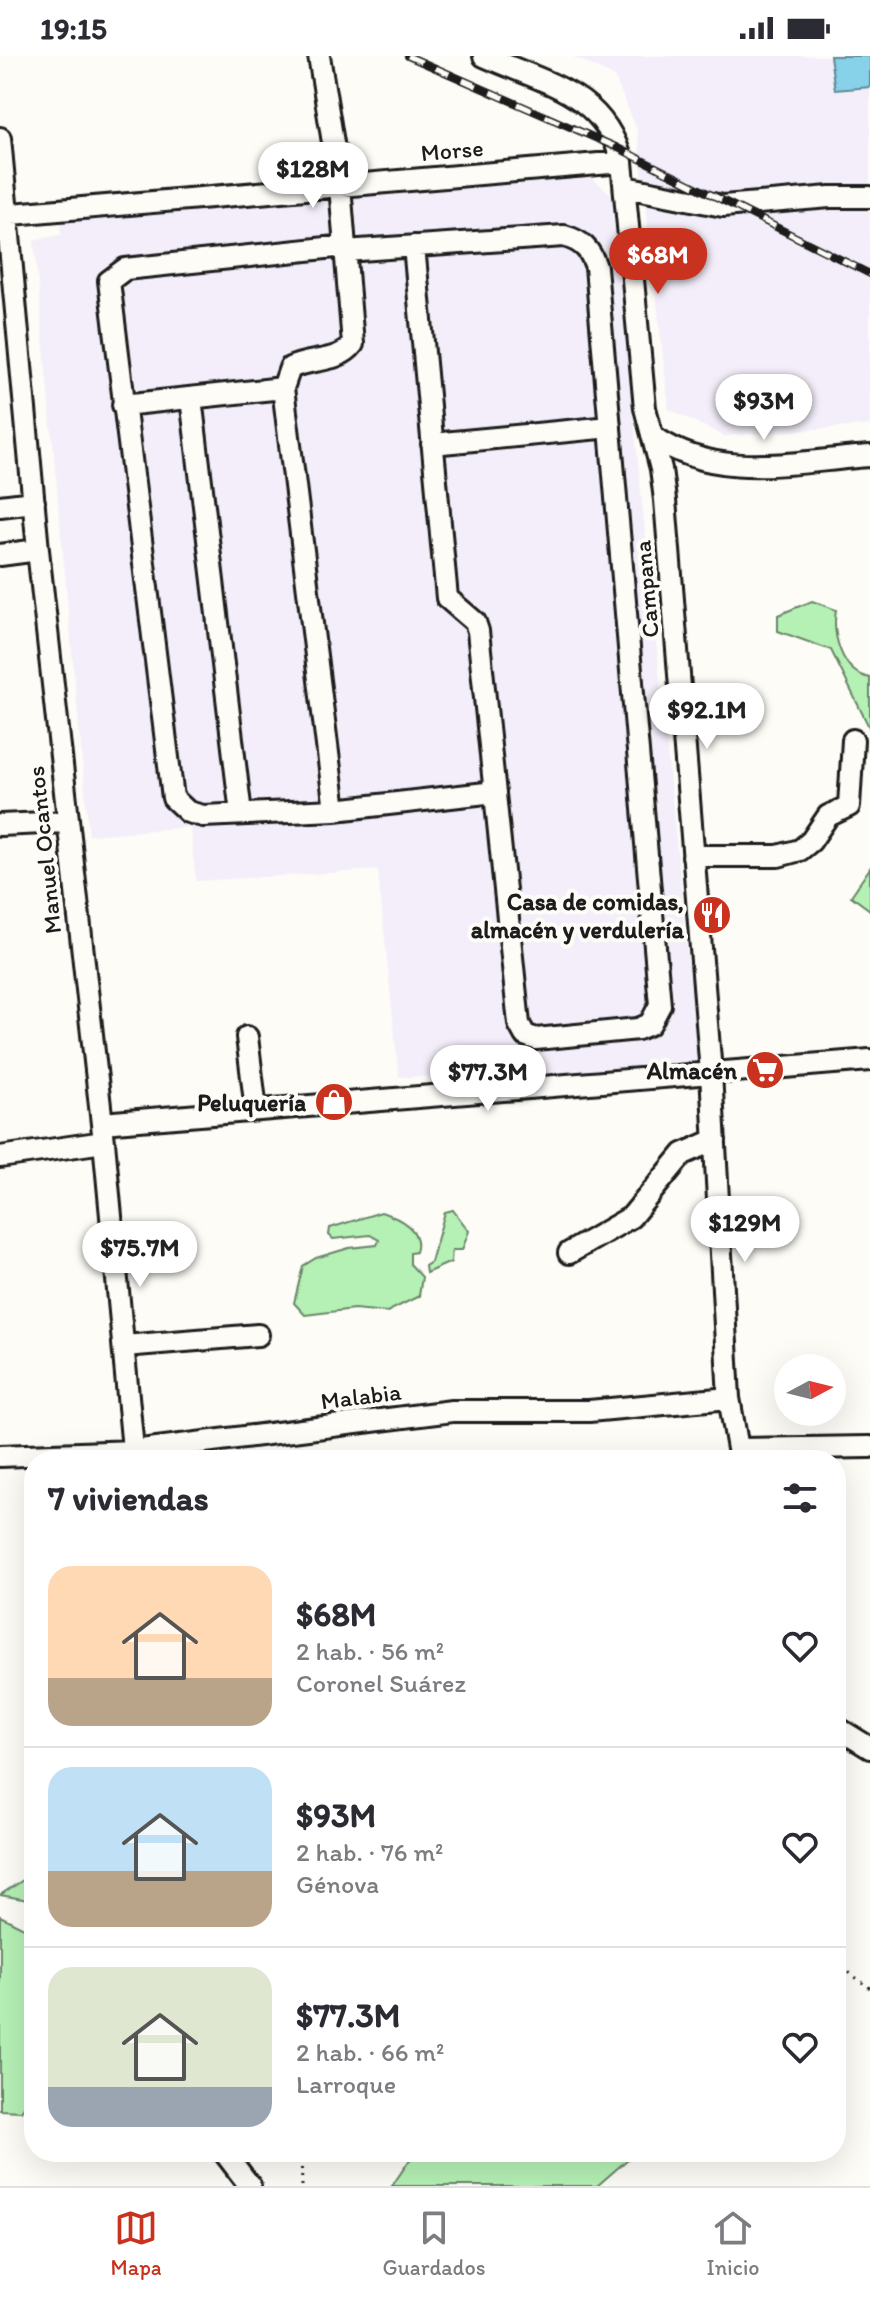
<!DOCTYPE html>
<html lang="es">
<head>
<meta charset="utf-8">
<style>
  :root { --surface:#fff; --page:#f7f7f7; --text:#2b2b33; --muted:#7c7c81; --line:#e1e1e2; --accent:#c8321e }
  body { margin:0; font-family:Itim,sans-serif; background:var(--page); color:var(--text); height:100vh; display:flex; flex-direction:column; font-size:30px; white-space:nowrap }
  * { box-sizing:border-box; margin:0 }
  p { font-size:26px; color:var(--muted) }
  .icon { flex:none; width:44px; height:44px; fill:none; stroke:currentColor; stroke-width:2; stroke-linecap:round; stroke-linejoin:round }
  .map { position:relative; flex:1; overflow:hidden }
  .side { position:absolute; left:24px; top:1394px; width:822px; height:712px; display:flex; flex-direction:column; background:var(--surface); border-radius:32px; box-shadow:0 8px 32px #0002 }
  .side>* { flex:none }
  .needle { width:52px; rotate:83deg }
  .controls { position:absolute; left:774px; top:1298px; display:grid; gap:16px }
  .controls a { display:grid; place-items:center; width:72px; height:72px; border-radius:50%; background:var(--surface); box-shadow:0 8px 32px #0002; font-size:40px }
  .price { position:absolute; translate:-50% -68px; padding:0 18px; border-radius:28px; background:#fff; color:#222; font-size:26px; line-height:52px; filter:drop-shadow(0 2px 4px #0008) }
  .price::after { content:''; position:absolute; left:50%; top:48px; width:24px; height:18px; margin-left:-12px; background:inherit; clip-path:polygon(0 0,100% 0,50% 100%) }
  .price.current { background:var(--accent); color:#fff }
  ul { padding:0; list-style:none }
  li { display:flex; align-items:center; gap:24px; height:200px; padding:0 24px }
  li+li { border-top:2px solid var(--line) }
  li span { display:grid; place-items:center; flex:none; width:224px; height:160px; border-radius:24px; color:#555 }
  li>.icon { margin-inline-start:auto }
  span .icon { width:96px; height:96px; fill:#fffc; stroke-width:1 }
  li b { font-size:34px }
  h2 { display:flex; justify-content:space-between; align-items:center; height:96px; padding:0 24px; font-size:34px }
  .status { display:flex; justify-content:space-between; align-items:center; height:56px; padding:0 40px; background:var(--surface); direction:ltr }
  .status svg { height:22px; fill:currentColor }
  .tabs { display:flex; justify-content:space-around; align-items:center; height:112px; border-top:2px solid var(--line); background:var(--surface); font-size:22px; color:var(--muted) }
  .tabs a { display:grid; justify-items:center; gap:4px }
  .tabs .current { color:var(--accent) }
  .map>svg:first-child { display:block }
</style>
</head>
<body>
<div class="status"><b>19:15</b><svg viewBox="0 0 49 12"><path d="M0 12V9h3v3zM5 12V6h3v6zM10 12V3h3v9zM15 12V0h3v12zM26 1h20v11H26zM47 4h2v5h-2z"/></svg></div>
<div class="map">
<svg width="870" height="2130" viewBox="0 0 870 2130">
  <rect width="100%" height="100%" fill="#fdfcf7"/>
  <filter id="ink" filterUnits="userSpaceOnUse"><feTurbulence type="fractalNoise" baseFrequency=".0125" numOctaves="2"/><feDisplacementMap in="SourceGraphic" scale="16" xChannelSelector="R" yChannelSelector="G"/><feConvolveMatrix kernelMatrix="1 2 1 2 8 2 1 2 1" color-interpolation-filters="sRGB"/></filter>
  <g filter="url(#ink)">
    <path fill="#f3eef9" d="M572,0H830L835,34L870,31V369L724,380L669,353L637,73L614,20Z
      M588,119L611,138L699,1014L399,1021L378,814L196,825L190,771L89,779L34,184L61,179L60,166Z"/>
    <path fill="#b5f0b5" stroke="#688668" stroke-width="2" d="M812,545L836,554C832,578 841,617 870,622V673L831,594L778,575V559Z
      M870,812V854L851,840Z
      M453,1154L469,1175L462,1194H452L451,1206L426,1217L425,1210L431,1206L445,1156Z
      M381,1156C399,1162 423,1174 416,1196L410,1197V1208L422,1221L419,1240L387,1256L354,1253L305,1259L294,1247L303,1210L316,1202L349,1192L377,1189L379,1184L370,1179L333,1183L329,1179L330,1172Z
      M34,1817V1845L0,1839Z
      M0,1860L34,1877V2036L21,2055L0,2054Z
      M415,2096H636L597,2130H392Z"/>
    <path fill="#88d2e9" stroke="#5d8997" stroke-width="2" d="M830,0H870V31L835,34Z"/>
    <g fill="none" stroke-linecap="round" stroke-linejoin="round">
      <defs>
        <path id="minor" d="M319,0L340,130L353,288C339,307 310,302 290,312L283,332L335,754
          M484,0C544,27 604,36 622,106L645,352L661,413L665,444L711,1017L729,1342L740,1404
          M0,82L38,494L104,1086L134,1404
          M625,131L723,150L830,141H870
          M0,159L622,106
          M345,190L125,213L109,225L173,742L188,756L203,760L335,754L495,736
          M345,195L564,180C582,185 590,193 596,211L660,949L650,968L638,973L536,983L525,979L519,968L478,575L475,566L447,542L414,190
          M191,342L241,758
          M123,349L283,332
          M654,381C719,426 795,405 870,400
          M432,388L610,371
          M0,450L34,446
          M0,499L38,494
          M0,769L66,766
          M693,800H778L800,794L811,785L828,760L849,750L853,684
          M247,981L256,1054
          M102,1067L870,1004
          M0,1101L104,1086
          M569,1197L631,1161L683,1098L715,1084
          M124,1290L258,1279
          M738,1393L870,1391
          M0,1400L133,1395L452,1355H589L729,1342
          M836,1671L870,1692
          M224,2096L250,2130"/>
      </defs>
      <use href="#minor" stroke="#1c1c1c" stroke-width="26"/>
      <path stroke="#1c1c1c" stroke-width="3" stroke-dasharray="2 6" stroke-linecap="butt" d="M836,1907L870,1932
        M301,2096L302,2130"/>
      <use href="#minor" stroke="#fdfcf7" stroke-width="20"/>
      <defs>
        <path id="rail" d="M408,0L618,92L870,218"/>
      </defs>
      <use href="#rail" stroke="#1c1c1c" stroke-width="8"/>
      <use href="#rail" stroke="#fdfcf7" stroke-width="5" stroke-dasharray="15" stroke-linecap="butt"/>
    </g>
  </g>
  <defs>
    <symbol id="restaurant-disc" viewBox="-11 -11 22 22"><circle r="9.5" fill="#c8321e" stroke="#fdfcf7"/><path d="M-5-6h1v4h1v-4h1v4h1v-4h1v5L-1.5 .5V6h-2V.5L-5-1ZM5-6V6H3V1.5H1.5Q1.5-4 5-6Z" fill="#fff"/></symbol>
    <symbol id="supermarket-disc" viewBox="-11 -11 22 22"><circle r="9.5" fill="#c8321e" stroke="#fdfcf7"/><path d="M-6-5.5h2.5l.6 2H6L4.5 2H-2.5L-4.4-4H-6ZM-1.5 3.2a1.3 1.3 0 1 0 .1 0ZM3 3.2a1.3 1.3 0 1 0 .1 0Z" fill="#fff"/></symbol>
    <symbol id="shop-disc" viewBox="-11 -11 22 22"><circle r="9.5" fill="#c8321e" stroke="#fdfcf7"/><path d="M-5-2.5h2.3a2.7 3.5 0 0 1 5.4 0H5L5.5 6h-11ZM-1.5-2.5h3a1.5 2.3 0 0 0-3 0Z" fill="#fff"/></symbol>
  </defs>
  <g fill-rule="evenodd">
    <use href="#restaurant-disc" x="690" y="837" width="44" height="44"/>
    <use href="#supermarket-disc" x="743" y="992" width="44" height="44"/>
    <use href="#shop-disc" x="312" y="1024" width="44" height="44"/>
  </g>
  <g text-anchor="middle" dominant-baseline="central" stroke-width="8" stroke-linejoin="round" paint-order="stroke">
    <g font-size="24" fill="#1c1c1c" stroke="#fdfcf7">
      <text transform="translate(452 94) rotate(-5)">Morse</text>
      <text transform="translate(646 533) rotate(-95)">Campana</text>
      <text transform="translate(44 794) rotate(-96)">Manuel Ocantos</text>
      <text transform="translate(361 1340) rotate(-7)">Malabia</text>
    </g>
    <g font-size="24" font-weight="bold" fill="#1c1c1c" stroke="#fdfcf7" text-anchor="end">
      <text x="684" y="845">Casa de comidas,<tspan x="684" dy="28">almacén y verdulería</tspan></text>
      <text x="737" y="1014">Almacén</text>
      <text x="306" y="1046">Peluquería</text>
    </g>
  </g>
</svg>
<div class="controls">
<a><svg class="needle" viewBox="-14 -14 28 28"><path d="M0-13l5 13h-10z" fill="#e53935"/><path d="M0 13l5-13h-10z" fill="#7c7c81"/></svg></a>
</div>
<b class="price" style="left:313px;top:154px">$128M</b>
<b class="price current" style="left:658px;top:240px">$68M</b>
<b class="price" style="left:764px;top:386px">$93M</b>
<b class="price" style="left:707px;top:695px">$92.1M</b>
<b class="price" style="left:488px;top:1057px">$77.3M</b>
<b class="price" style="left:745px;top:1208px">$129M</b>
<b class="price" style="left:140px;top:1233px">$75.7M</b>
<section class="side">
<h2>7 viviendas<svg class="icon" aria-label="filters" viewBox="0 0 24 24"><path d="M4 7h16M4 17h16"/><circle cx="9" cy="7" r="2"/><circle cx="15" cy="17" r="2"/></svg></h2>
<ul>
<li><span style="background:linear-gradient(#ffd9b3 70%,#b9a48a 0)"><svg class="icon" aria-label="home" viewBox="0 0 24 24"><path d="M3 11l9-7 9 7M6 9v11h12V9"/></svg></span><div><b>$68M</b><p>2 hab. · 56 m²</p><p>Coronel Suárez</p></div><svg class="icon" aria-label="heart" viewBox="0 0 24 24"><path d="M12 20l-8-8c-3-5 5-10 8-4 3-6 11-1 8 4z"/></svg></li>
<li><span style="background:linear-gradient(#bfe0f5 65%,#b9a48a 0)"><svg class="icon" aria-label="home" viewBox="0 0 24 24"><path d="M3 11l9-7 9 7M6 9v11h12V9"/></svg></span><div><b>$93M</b><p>2 hab. · 76 m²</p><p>Génova</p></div><svg class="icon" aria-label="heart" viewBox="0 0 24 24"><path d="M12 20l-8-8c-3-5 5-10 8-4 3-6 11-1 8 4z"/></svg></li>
<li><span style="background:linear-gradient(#dfe7d0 75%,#9aa5b1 0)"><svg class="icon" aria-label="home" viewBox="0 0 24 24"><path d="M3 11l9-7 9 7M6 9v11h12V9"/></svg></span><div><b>$77.3M</b><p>2 hab. · 66 m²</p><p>Larroque</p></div><svg class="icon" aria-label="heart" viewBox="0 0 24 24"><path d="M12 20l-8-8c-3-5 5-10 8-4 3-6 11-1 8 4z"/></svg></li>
</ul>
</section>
</div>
<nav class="tabs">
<a class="current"><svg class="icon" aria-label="map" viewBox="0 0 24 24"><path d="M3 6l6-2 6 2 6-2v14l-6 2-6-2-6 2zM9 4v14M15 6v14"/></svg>Mapa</a>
<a><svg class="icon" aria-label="saved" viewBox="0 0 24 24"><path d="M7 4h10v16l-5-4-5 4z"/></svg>Guardados</a>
<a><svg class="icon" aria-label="home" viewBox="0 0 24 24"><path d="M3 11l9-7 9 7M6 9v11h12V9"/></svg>Inicio</a>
</nav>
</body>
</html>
